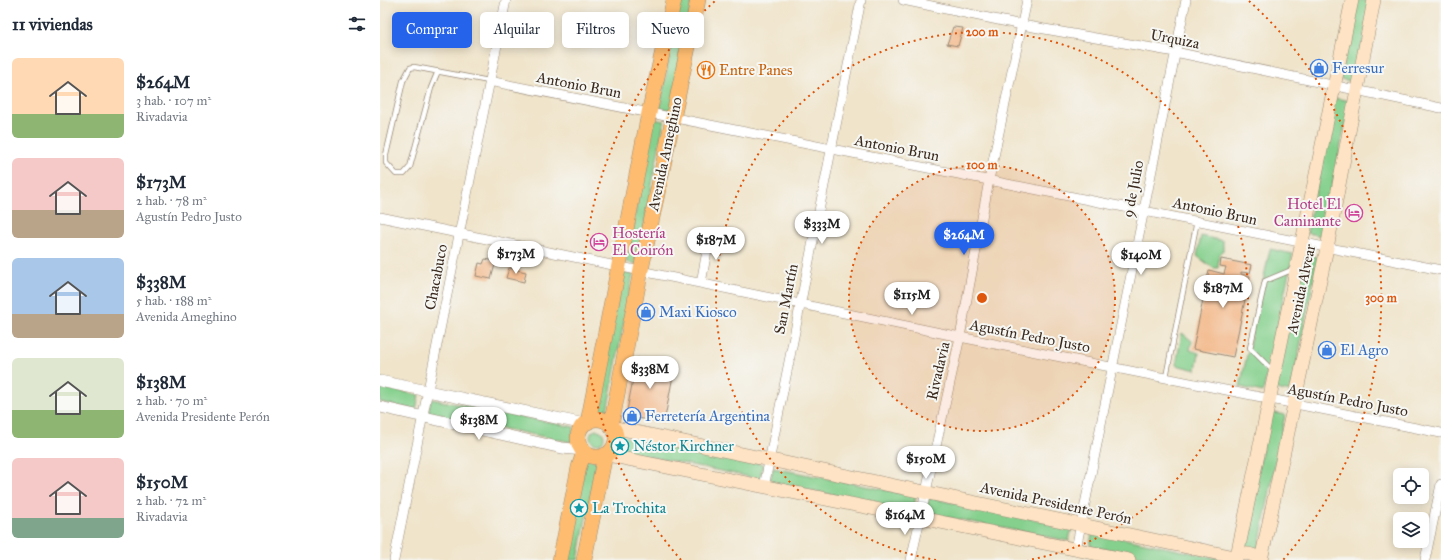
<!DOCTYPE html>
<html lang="es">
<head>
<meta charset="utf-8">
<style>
  :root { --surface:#fff; --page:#f2f2f3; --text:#1f2937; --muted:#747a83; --accent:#2563eb }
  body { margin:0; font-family:"IM FELL Great Primer",serif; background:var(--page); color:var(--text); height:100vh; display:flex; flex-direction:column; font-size:15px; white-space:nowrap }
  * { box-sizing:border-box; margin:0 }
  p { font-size:13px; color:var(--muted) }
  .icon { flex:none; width:22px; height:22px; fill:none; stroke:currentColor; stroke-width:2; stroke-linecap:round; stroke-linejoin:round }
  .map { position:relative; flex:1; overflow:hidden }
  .panel { display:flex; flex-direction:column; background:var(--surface); width:380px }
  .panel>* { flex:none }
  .hud { position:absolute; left:12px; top:12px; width:380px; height:36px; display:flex; gap:8px }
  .tools { position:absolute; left:1013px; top:468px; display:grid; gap:8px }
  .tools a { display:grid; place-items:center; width:36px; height:36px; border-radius:6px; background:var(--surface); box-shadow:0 2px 10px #0003; font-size:20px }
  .price { position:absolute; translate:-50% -34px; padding:0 9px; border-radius:14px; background:#fff; color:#222; font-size:13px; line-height:26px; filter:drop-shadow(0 1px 2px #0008) }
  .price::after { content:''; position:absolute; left:50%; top:24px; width:12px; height:9px; margin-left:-6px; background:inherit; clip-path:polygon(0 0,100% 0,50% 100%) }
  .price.active { background:var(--accent); color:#fff }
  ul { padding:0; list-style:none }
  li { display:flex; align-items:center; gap:12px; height:100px; padding:0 12px }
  li span { display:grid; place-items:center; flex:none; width:112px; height:80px; border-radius:6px; color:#555 }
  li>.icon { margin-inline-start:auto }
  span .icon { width:48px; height:48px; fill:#fffc; stroke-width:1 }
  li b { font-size:17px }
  h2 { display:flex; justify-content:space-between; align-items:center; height:48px; padding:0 12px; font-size:17px }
  .tag { padding:0 14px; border-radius:6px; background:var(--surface); box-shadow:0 2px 10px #0003; font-size:14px; line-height:36px }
  .tag.active { background:var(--accent); color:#fff }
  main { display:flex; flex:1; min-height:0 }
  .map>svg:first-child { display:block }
</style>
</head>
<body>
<main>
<section class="panel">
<h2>11 viviendas<svg class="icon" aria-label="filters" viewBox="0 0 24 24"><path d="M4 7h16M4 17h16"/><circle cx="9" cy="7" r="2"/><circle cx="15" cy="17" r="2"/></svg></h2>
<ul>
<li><span style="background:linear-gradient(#ffd9b3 70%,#8fb573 0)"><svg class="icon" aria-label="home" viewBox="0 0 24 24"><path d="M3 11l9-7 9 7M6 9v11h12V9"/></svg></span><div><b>$264M</b><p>3 hab. · 107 m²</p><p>Rivadavia</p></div></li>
<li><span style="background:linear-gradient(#f6c9c9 65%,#b9a48a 0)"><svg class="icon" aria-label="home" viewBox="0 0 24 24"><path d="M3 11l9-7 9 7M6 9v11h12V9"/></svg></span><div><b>$173M</b><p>2 hab. · 78 m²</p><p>Agustín Pedro Justo</p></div></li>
<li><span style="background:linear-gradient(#a9c7e8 70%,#b9a48a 0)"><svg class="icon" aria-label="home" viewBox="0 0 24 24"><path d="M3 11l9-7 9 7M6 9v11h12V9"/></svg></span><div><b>$338M</b><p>5 hab. · 188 m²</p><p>Avenida Ameghino</p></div></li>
<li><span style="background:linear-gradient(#dfe7d0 65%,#8fb573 0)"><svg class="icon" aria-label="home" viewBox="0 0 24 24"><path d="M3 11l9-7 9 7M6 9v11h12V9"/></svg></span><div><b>$138M</b><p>2 hab. · 70 m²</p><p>Avenida Presidente Perón</p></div></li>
<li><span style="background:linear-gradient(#f6c9c9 75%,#7fa58c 0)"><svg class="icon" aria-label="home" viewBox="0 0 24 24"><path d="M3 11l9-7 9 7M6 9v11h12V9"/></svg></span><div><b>$150M</b><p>2 hab. · 72 m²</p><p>Rivadavia</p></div></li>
</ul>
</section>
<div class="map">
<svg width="1061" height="560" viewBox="0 0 1061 560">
  <rect width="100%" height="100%" fill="#f6f6f2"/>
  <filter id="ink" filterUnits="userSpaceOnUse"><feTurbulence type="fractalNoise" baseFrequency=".025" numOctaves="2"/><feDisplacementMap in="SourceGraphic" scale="8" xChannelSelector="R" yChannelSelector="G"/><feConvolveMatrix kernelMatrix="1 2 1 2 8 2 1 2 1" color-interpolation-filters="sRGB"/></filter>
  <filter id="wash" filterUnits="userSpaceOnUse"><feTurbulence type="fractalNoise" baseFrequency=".012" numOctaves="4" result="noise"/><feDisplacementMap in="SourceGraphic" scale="16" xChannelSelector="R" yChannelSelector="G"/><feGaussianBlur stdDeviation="0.9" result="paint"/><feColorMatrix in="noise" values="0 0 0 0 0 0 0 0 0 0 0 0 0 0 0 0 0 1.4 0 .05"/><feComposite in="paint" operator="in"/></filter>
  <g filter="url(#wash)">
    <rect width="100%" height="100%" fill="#f0e4ca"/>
    <path fill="#85d08d" stroke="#607d56" d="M300,0H312L291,110L280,108Z
      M976,0H991L975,82L960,79Z
      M955,98L970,101L942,236L927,233Z
      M273,119L284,121L257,264L246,262Z
      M821,236L843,241V251L839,255L838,268H833L817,256Z
      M890,249L913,254L883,392L860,387Z
      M923,254L938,257L911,392L896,389Z
      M242,272L253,274L226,417L215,415Z
      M802,333L812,341L810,350L819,353L816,370L796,365Z
      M0,387L39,395L36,410L0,402Z
      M51,399L194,427L191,442L48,414Z
      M890,412L905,415L878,551L863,548Z
      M210 437a7 7 0 1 1 14 0a7 7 0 1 1-14 0Z
      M240,436L383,464L380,479L237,450Z
      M206,459L217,461L198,560H186Z
      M393,468L536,496L533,511L390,482Z
      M549,498L692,527L689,541L546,513Z
      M712,532L846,560H780L710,546Z"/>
    <g id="blocks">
      <path fill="#f3b482" d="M573,27L583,28L578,46L567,44Z
        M105,259L116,261L111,279L96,276L99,263L103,264Z
        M841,259L872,265L870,273L861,272V274L870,276L853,357L813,349L829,270L844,274L846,267L840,266Z
        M129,268L146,272L144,282L126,278Z
        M257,358L295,365L284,423L246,416Z"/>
    </g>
  </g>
  <g filter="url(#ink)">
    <use href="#blocks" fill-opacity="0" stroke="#968774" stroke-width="1"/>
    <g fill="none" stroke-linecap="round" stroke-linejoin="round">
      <defs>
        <path id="service" d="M58,71L51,88L30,167L24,174H16L6,163V155L23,81L30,68L34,67L109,81
          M893,371L870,348L885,281L914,269
          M786,377L817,221"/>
        <path id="minor" d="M523,0L642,25L795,52L1061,108
          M109,81L1061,270
          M0,217L580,337L1061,433
          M321,283L330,235
          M384,487L481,0
          M696,549L806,0
          M14,560L126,0
          M531,560L580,337L609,180L647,0
          M1045,560L1061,484"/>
        <path id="tertiary" d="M0,381L205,424
          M0,407L182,448L203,450"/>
        <path id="secondary" d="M232,427L855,557
          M227,455L749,560
          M857,556L972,0
          M852,560C860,551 872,552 880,560
          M881,560L947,248L994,0"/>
        <path id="trunk" d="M198 438a19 19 0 1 1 38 0a19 19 0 1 1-38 0Z
          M208,422L269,113L294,0
          M231,426L261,270L318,0
          M180,560L199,467L204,452
          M204,560L225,455"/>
      </defs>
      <use href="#service" stroke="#968774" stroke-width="6"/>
      <use href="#minor" stroke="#968774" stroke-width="10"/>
      <use href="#tertiary" stroke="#968774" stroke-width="12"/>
      <use href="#secondary" stroke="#968774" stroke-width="14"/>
      <use href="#trunk" stroke="#968774" stroke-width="16"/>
      <use href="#service" stroke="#fff" stroke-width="4.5"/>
      <use href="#minor" stroke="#fff" stroke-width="9"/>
      <use href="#tertiary" stroke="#fff" stroke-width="11"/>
      <use href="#secondary" stroke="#fee4c5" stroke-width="13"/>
      <use href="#trunk" stroke="#fdbc6f" stroke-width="15"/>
    </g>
  </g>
  <circle cx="602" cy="298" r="133" fill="#df570d" fill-opacity=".12"/>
  <g fill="none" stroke="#df570d" stroke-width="2" stroke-dasharray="2 4">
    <circle cx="602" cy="298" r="133"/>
    <path d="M556 560A266 266 0 1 1 648 560"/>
    <path d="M301 560A399 399 0 0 1 335 1M869 1A399 399 0 0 1 903 560"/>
  </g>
  <defs>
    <symbol id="shop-ring" viewBox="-11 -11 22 22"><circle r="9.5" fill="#f6f6f2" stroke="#3f7fe0" stroke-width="1.5"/><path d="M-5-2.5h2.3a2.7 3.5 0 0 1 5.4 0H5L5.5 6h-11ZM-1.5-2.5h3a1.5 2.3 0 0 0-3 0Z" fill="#3f7fe0"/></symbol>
    <symbol id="restaurant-ring" viewBox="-11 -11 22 22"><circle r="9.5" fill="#f6f6f2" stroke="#e8710a" stroke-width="1.5"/><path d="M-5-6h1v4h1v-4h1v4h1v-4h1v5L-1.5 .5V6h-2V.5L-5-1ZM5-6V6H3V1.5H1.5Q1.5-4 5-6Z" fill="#e8710a"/></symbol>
    <symbol id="hotel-ring" viewBox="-11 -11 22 22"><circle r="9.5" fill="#f6f6f2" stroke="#d1479c" stroke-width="1.5"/><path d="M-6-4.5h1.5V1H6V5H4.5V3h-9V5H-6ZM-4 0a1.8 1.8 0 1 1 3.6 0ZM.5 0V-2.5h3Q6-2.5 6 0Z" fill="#d1479c"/></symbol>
    <symbol id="sight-ring" viewBox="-11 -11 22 22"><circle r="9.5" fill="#f6f6f2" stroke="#0f9aa8" stroke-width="1.5"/><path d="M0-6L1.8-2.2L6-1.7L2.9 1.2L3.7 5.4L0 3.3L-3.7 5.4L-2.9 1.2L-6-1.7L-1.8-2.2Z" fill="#0f9aa8"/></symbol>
  </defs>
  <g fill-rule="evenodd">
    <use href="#shop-ring" x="929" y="58" width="20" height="20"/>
    <use href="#restaurant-ring" x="316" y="60" width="20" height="20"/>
    <use href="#hotel-ring" x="964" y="203" width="20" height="20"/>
    <use href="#hotel-ring" x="209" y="232" width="20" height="20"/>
    <use href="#shop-ring" x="256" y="302" width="20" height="20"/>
    <use href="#shop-ring" x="937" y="340" width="20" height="20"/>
    <use href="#shop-ring" x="242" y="406" width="20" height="20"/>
    <use href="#sight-ring" x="230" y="436" width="20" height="20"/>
    <use href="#sight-ring" x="189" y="498" width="20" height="20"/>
  </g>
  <g text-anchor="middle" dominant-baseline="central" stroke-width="4" stroke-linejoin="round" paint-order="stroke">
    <g font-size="15" fill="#3b2a1e" stroke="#f6f6f2">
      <text transform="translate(795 39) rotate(11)">Urquiza</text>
      <text transform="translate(199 85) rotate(11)">Antonio Brun</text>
      <text transform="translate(517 148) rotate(11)">Antonio Brun</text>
      <text transform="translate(285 154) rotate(-78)">Avenida Ameghino</text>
      <text transform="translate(753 189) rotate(-79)">9 de Julio</text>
      <text transform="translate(835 211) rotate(12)">Antonio Brun</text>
      <text transform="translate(56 277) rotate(-79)">Chacabuco</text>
      <text transform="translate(921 289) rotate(-78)">Avenida Alvear</text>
      <text transform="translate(406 299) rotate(-79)">San Martín</text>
      <text transform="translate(650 336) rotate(11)">Agustín Pedro Justo</text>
      <text transform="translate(558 371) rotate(-77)">Rivadavia</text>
      <text transform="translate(968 400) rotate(11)">Agustín Pedro Justo</text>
      <text transform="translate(676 503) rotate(12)">Avenida Presidente Perón</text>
    </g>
    <g font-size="15" fill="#366cbe" stroke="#f6f6f2" text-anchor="start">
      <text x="952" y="68">Ferresur</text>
      <text x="279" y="312">Maxi Kiosco</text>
      <text x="960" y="350">El Agro</text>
      <text x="265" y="416">Ferretería Argentina</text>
    </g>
    <g font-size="15" fill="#c56008" stroke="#f6f6f2" text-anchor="start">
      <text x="339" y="70">Entre Panes</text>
    </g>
    <g font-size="15" fill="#b23c85" stroke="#f6f6f2" text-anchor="end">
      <text x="961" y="204">Hotel El<tspan x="961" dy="17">Caminante</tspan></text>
      <text x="232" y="233" text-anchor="start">Hostería<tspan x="232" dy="17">El Coirón</tspan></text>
    </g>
    <g font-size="15" fill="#0d838f" stroke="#f6f6f2" text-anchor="start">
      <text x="253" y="446">Néstor Kirchner</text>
      <text x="212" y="508">La Trochita</text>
    </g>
  </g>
  <circle cx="602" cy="298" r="6" fill="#df570d" stroke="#f6f6f2" stroke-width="2"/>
  <g font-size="12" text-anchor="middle" font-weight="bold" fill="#df570d" stroke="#f6f6f2" stroke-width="4" stroke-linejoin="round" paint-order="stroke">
    <text x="602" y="36">200 m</text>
    <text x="602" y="169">100 m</text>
    <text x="1001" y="302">300 m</text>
  </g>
</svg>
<div class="tools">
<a><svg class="icon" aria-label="locate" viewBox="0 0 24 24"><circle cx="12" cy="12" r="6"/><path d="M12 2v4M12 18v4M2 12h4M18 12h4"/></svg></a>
<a><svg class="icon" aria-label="layers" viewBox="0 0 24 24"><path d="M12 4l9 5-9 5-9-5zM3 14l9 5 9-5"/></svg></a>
</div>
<b class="price" style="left:442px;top:245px">$333M</b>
<b class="price active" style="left:584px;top:256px">$264M</b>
<b class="price" style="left:336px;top:261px">$187M</b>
<b class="price" style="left:136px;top:275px">$173M</b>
<b class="price" style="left:761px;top:276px">$140M</b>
<b class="price" style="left:843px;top:309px">$187M</b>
<b class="price" style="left:532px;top:316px">$115M</b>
<b class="price" style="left:270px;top:390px">$338M</b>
<b class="price" style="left:99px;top:441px">$138M</b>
<b class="price" style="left:546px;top:480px">$150M</b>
<b class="price" style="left:525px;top:536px">$164M</b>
<div class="hud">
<a class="tag active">Comprar</a>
<a class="tag">Alquilar</a>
<a class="tag">Filtros</a>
<a class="tag">Nuevo</a>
</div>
</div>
</main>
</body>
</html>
